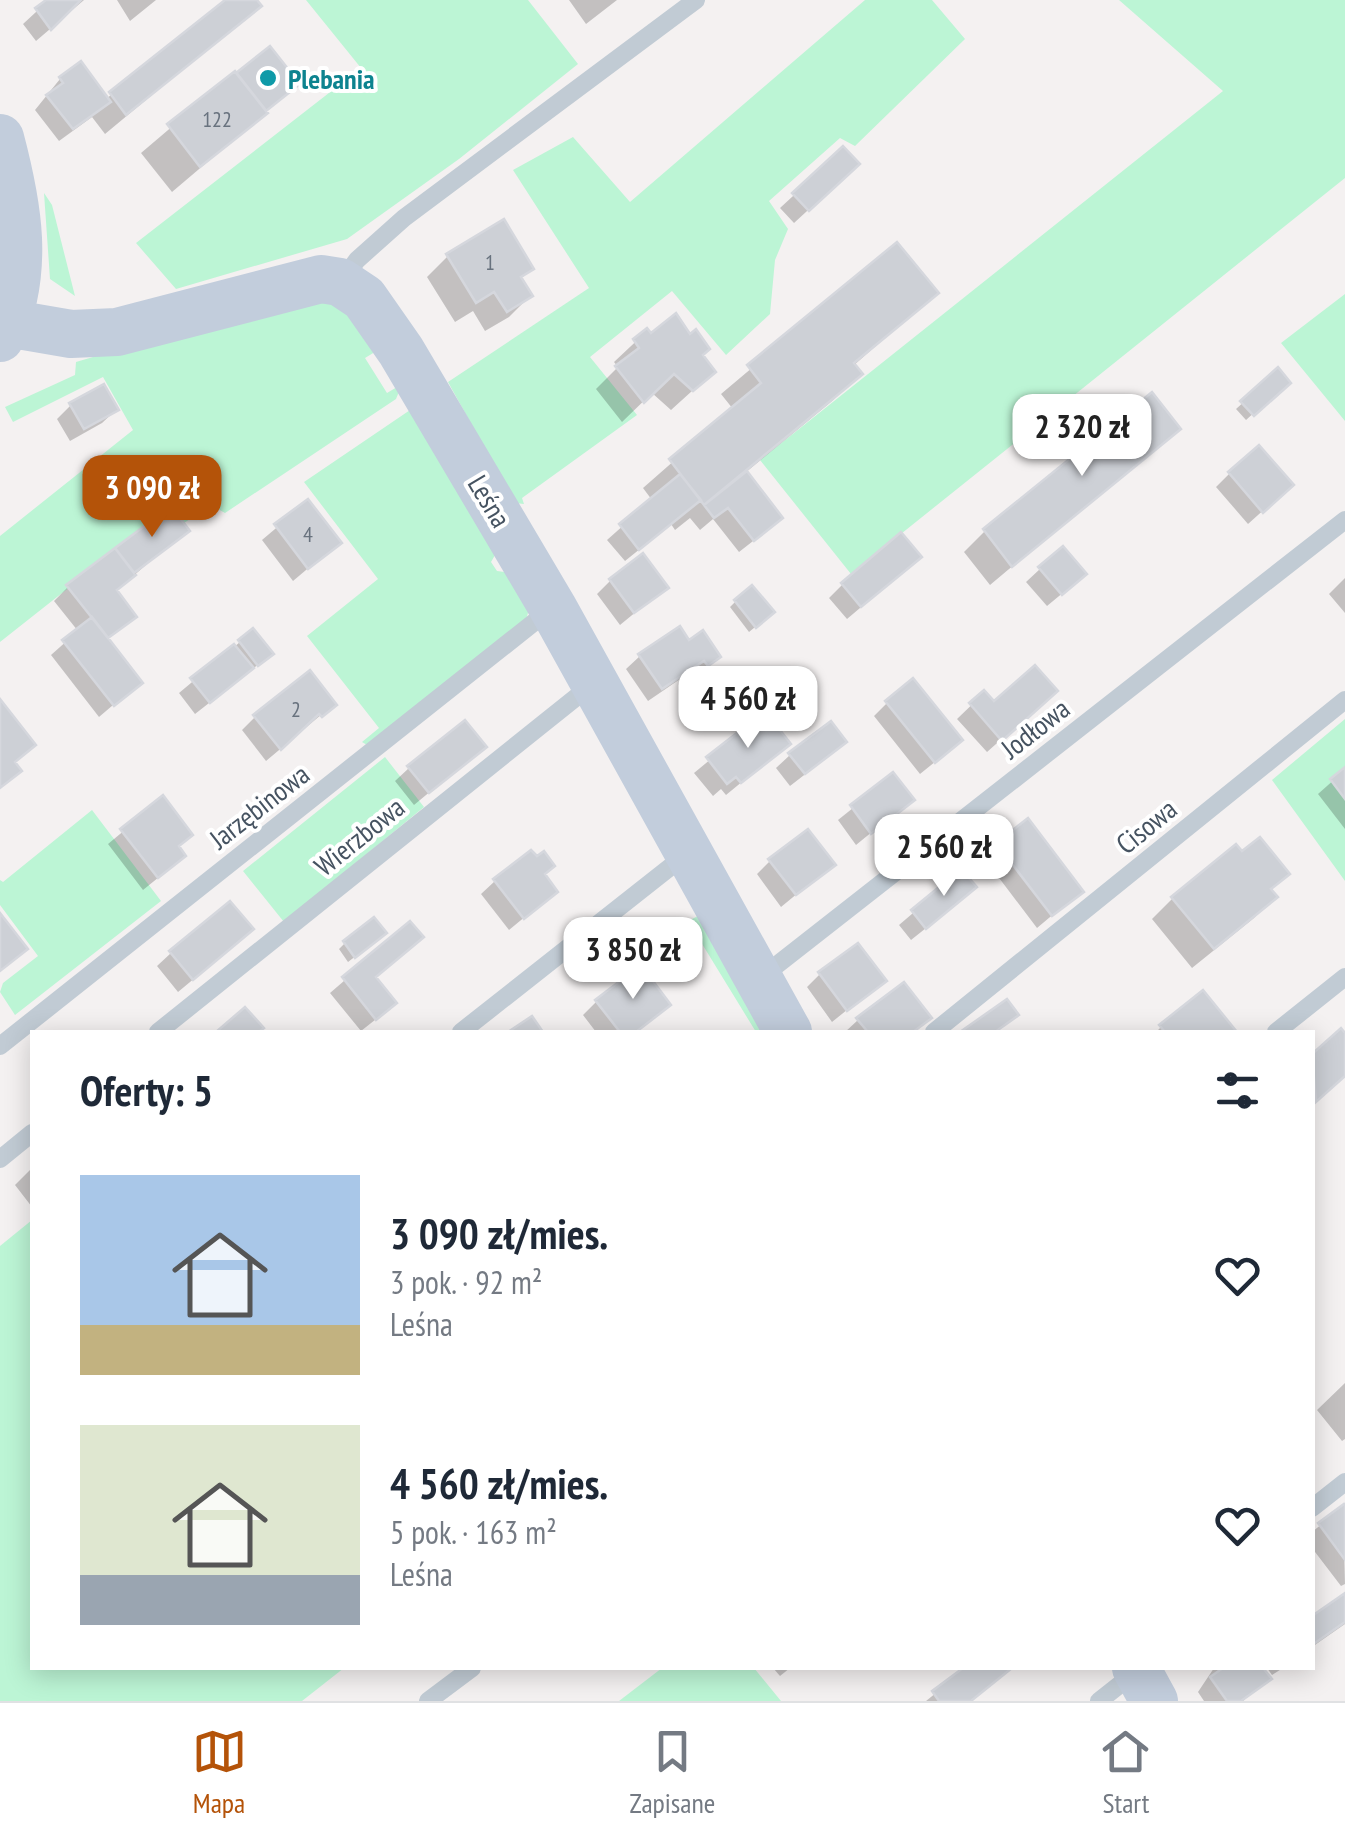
<!DOCTYPE html>
<html lang="pl">
<head>
<meta charset="utf-8">
<style>
  :root { --surface:#fff; --page:#f2f2f3; --text:#1f2937; --muted:#747a83; --line:#e0e1e3; --accent:#b45309 }
  body { margin:0; font-family:"PT Sans Narrow",sans-serif; background:var(--page); color:var(--text); height:100vh; display:flex; flex-direction:column; font-size:38px; white-space:nowrap }
  * { box-sizing:border-box; margin:0 }
  p { font-size:32px; color:var(--muted) }
  .icon { flex:none; width:55px; height:55px; fill:none; stroke:currentColor; stroke-width:2; stroke-linecap:round; stroke-linejoin:round }
  .map { position:relative; flex:1; overflow:hidden }
  .sheet { position:absolute; left:30px; top:1030px; width:1285px; height:640px; display:flex; flex-direction:column; background:var(--surface); border-radius:0px; box-shadow:0 5px 25px #0003 }
  .sheet>* { flex:none }
  .price { position:absolute; translate:-50% -85px; padding:0 22px; border-radius:20px; background:#fff; color:#222; font-size:32px; line-height:65px; filter:drop-shadow(0 2px 5px #0008) }
  .price::after { content:''; position:absolute; left:50%; top:60px; width:30px; height:22px; margin-left:-15px; background:inherit; clip-path:polygon(0 0,100% 0,50% 100%) }
  .price.on { background:var(--accent); color:#fff }
  ul { padding:0; list-style:none }
  li { display:flex; align-items:center; gap:30px; height:250px; padding:0 50px }
  li span { display:grid; place-items:center; flex:none; width:280px; height:200px; border-radius:0px; color:#555 }
  li>.icon { margin-inline-start:auto }
  span .icon { width:120px; height:120px; fill:#fffc; stroke-width:1 }
  li b { font-size:42px }
  h2 { display:flex; justify-content:space-between; align-items:center; height:120px; padding:0 50px; font-size:42px }
  .tabs { display:flex; justify-content:space-around; align-items:center; height:140px; border-top:2px solid var(--line); background:var(--surface); font-size:28px; color:var(--muted) }
  .tabs a { display:grid; justify-items:center; gap:5px }
  .tabs .on { color:var(--accent) }
  .map>svg:first-child { display:block }
</style>
</head>
<body>
<div class="map">
<svg width="1345" height="1701" viewBox="0 0 1345 1701">
  <rect width="100%" height="100%" fill="#f4f1f1"/>
  <path fill="#bcf5d5" d="M306,0H528L578,64L459,159L347,239L176,289L136,243L361,68Z
    M865,0H932L965,39L855,146L840,138L769,201L788,229L775,260L770,314L726,355L672,291L590,357L637,415L522,498L524,504L515,503L448,382L589,288L513,170L573,137L630,202Z
    M1119,0H1345V178L851,574L760,460L1223,91Z
    M44,193L52,205L75,296L50,279Z
    M1345,294V421L1281,343Z
    M297,297L341,304L383,347L365,358L387,393L402,384L396,399L225,513L211,505L184,523L171,507L0,642V536L133,430L103,377L13,422L5,407L75,375L76,362Z
    M416,406L498,550L491,562L497,571L511,573L529,609L525,624L367,745L362,742L379,728L307,636L378,579L304,482Z
    M1345,719V881L1272,780Z
    M385,757L424,807L284,922L243,871Z
    M92,810L161,901L15,1015L0,992L3,983L38,956L0,905V880L3,882Z
    M702,914L768,1032H756L688,921Z
    M32,1220V1668H344L302,1701H0V1246Z
    M662,1668H754L781,1701H619Z"/>
  <path fill="#0003" d="M49,0H84L36,41L23,24Z
    M117,0H156L130,21Z
    M229,0H254L259,6L105,134L92,117L59,141L35,110L60,79L81,64L106,99Z
    M569,0H617L586,24Z
    M234,74L265,113L172,192L141,153Z
    M843,150V178L794,223L780,208Z
    M897,246L936,293L853,366L860,373L832,401L745,473L766,531L739,552L713,519L700,530L690,518L675,530L671,524L625,561L607,540L652,500L643,488L733,409L721,394Z
    M448,256L531,268L520,280L530,296L509,317L485,331L473,311L455,322L427,277Z
    M647,331L700,355L713,372L671,410L652,393L622,422L596,389L618,367L614,362Z
    M1278,371L1288,382L1246,420L1236,409Z
    M71,405L116,410L102,423L70,441L57,419Z
    M1177,428L990,585L964,552L985,531Z
    M1229,474L1277,498L1248,524L1216,487Z
    M307,502L338,543L293,581L262,540Z
    M186,530L115,592L133,616L107,640L140,682L99,717L51,655L78,631L54,601L68,587Z
    M1040,569L1070,587L1047,606L1026,582Z
    M905,570L847,619L829,598L842,585Z
    M1345,578V613L1329,594Z
    M610,581L665,588L620,625L597,594Z
    M736,601L766,618L749,632L730,607Z
    M252,632L264,660L195,714L179,693Z
    M688,643L718,657L693,678L689,673L648,701L626,669L640,656Z
    M984,693L994,704H1041L987,752L957,719Z
    M887,703L946,753L920,774L874,716Z
    M334,704L266,761L242,730L255,717Z
    M751,726L788,744L726,795L721,789L713,796L694,773Z
    M484,747L414,805L395,781L409,768Z
    M790,755H830L790,786L776,768Z
    M1345,770V829L1318,794Z
    M893,776L911,800L856,845L838,820Z
    M162,799L177,847L169,869L143,890L108,844Z
    M998,845L1081,891L1037,928L984,858Z
    M1242,855L1286,874L1269,891L1274,897L1254,918L1192,968L1152,919L1173,898Z
    M770,861L832,865L781,907L757,874Z
    M961,872L960,901L911,940L899,925Z
    M543,875L555,892L509,930L481,894L495,881Z
    M410,924L373,978L380,1016L361,1031L330,993Z
    M378,939L348,962L339,949L345,943Z
    M237,943L178,992L157,966L171,953Z
    M820,974L883,981L832,1022L807,987Z
    M1203,994L1234,1032H1156L1161,1027Z
    M597,1001L668,1005L636,1032H596L583,1015Z
    M929,1018L913,1032H845L858,1020Z
    M1345,1036V1074L1312,1103V1058Z
    M32,1168V1207L15,1185Z
    M1345,1383V1439L1342,1441L1317,1410Z
    M1343,1507L1345,1584L1341,1586L1312,1548V1532Z
    M1345,1596V1624L1312,1647V1619Z
    M773,1668H790L780,1676Z
    M967,1668H1013L969,1701H926Z
    M1214,1668H1260L1268,1679L1243,1701H1204L1198,1692Z
    M1267,1668H1283L1272,1675Z"/>
  <path fill="#cdd0d6" stroke="#d5d7dd" stroke-width="2.5" d="M46,0H81L51,30L35,8Z
    M225,0H257L262,6L126,115L109,92Z
    M270,46L300,84L266,111L236,73Z
    M81,61L111,102L73,129L46,95L63,83L59,77Z
    M235,71L268,113L200,167L167,124Z
    M843,146L860,164L809,211L792,193Z
    M504,219L534,269L521,277L533,296L507,312L494,292L476,303L446,254Z
    M897,242L939,293L854,363L863,374L704,505L669,459L761,383L747,365Z
    M676,313L690,334L696,329L710,349L703,355L716,372L693,391L674,374L644,403L615,366L639,348L633,339L647,328L651,333Z
    M1278,367L1291,383L1254,416L1240,401Z
    M104,384L119,410L84,429L69,403Z
    M1152,392L1181,429L1012,567L983,529Z
    M1259,445L1294,485L1263,513L1228,472Z
    M747,471L783,518L754,541L728,508L714,518L704,505Z
    M680,474L701,500L639,550L619,524Z
    M308,499L342,543L308,569L274,524Z
    M171,506L190,531L134,573L115,548Z
    M901,532L922,557L861,607L841,583Z
    M1063,546L1087,574L1062,595L1038,567Z
    M115,548L136,575L117,590L137,617L108,638L66,585Z
    M643,553L669,588L634,613L609,579Z
    M752,585L775,612L756,628L734,600Z
    M92,617L143,683L114,706L62,640Z
    M680,626L689,640L703,630L721,657L708,666L704,661L662,689L638,654Z
    M253,628L274,654L258,666L238,640Z
    M234,644L254,668L210,703L190,678Z
    M1035,665L1058,691L1002,741L969,703L984,690L994,701Z
    M310,670L337,705L322,717L319,714L281,750L253,715Z
    M913,678L963,740L935,763L885,701Z
    M0,699L36,745L15,762L22,771L0,788Z
    M769,716L791,744L741,783L736,777L727,784L706,757L751,722L755,727Z
    M465,720L487,747L429,793L407,766Z
    M831,721L847,742L805,774L788,753Z
    M1345,767V799L1330,779Z
    M893,772L915,800L871,834L850,805Z
    M163,795L193,835L179,846L186,856L158,878L120,829Z
    M1028,818L1084,892L1052,916L996,843Z
    M808,829L836,865L796,895L768,859Z
    M1260,837L1290,874L1271,889L1278,897L1214,949L1171,897L1236,844L1242,851Z
    M531,850L537,856L544,851L555,866L545,874L558,892L524,919L493,879Z
    M961,869L977,887L926,929L911,910Z
    M230,901L254,929L193,980L169,951Z
    M0,913L28,949L0,971Z
    M374,917L387,933L355,958L343,941Z
    M410,921L424,937L376,977L397,1003L376,1020L342,977Z
    M858,943L887,981L847,1011L818,972Z
    M641,965L671,1005L636,1032H620L595,1000Z
    M904,982L932,1018L913,1032H868L856,1018Z
    M1203,990L1237,1032H1165L1159,1025Z
    M1007,999L1019,1015L995,1032H960Z
    M245,1007L264,1028L259,1032H216Z
    M532,1016L543,1032H508Z
    M1341,1028L1345,1033V1076L1316,1102L1312,1054Z
    M1344,1504L1345,1505V1560L1318,1523Z
    M1345,1593V1622L1312,1645V1616Z
    M963,1668H1012L971,1701H939L932,1691Z
    M1223,1668H1263L1272,1679L1241,1701H1227L1210,1677Z"/>
  <g fill="none" stroke-linecap="round" stroke-linejoin="round">
    <path stroke="#c1cbd4" stroke-width="18" d="M341,282L357,260L404,218L696,0
      M759,979L1345,520
      M158,1032L594,683
      M461,1032L688,853
      M934,1032L1345,700
      M1276,1032L1345,977
      M0,1046L552,608
      M0,1159L32,1133
      M1312,1508L1345,1482
      M428,1701L472,1668
      M1099,1701L1137,1671"/>
    <path stroke="#c2cddc" stroke-width="48" d="M0,138C18,206 30,271 0,338
      M7,323L71,334L117,332L321,279L340,282L364,298L401,351L553,608L788,1032
      M1136,1668L1154,1701"/>
  </g>
  <circle fill="#0f9aa8" stroke="#fff" stroke-width="4" cx="268" cy="78" r="10"/>
  <g text-anchor="middle" dominant-baseline="central" stroke-width="8" stroke-linejoin="round" paint-order="stroke">
    <g font-size="22" fill="#68727e">
      <text x="217" y="119">122</text>
      <text x="490" y="262">1</text>
      <text x="308" y="534">4</text>
      <text x="296" y="709">2</text>
    </g>
    <g font-size="28" font-weight="bold" fill="#0d838f" stroke="#fff" text-anchor="start">
      <text x="288" y="78">Plebania</text>
    </g>
    <g font-size="28" fill="#465361" stroke="#fff">
      <text transform="translate(490 501) rotate(59)">Leśna</text>
      <text transform="translate(1035 728) rotate(-38)">Jodłowa</text>
      <text transform="translate(259 806) rotate(-38)">Jarzębinowa</text>
      <text transform="translate(1146 826) rotate(-39)">Cisowa</text>
      <text transform="translate(359 836) rotate(-39)">Wierzbowa</text>
    </g>
  </g>
</svg>
<b class="price" style="left:1082px;top:479px">2 320 zł</b>
<b class="price on" style="left:152px;top:540px">3 090 zł</b>
<b class="price" style="left:748px;top:751px">4 560 zł</b>
<b class="price" style="left:944px;top:899px">2 560 zł</b>
<b class="price" style="left:633px;top:1002px">3 850 zł</b>
<section class="sheet">
<h2>Oferty: 5<svg class="icon" aria-label="filters" viewBox="0 0 24 24"><path d="M4 7h16M4 17h16"/><circle cx="9" cy="7" r="2"/><circle cx="15" cy="17" r="2"/></svg></h2>
<ul>
<li><span style="background:linear-gradient(#a9c7e8 75%,#c2b280 0)"><svg class="icon" aria-label="home" viewBox="0 0 24 24"><path d="M3 11l9-7 9 7M6 9v11h12V9"/></svg></span><div><b>3 090 zł/mies.</b><p>3 pok. · 92 m²</p><p>Leśna</p></div><svg class="icon" aria-label="heart" viewBox="0 0 24 24"><path d="M12 20l-8-8c-3-5 5-10 8-4 3-6 11-1 8 4z"/></svg></li>
<li><span style="background:linear-gradient(#dfe7d0 75%,#9aa5b1 0)"><svg class="icon" aria-label="home" viewBox="0 0 24 24"><path d="M3 11l9-7 9 7M6 9v11h12V9"/></svg></span><div><b>4 560 zł/mies.</b><p>5 pok. · 163 m²</p><p>Leśna</p></div><svg class="icon" aria-label="heart" viewBox="0 0 24 24"><path d="M12 20l-8-8c-3-5 5-10 8-4 3-6 11-1 8 4z"/></svg></li>
</ul>
</section>
</div>
<nav class="tabs">
<a class="on"><svg class="icon" aria-label="map" viewBox="0 0 24 24"><path d="M3 6l6-2 6 2 6-2v14l-6 2-6-2-6 2zM9 4v14M15 6v14"/></svg>Mapa</a>
<a><svg class="icon" aria-label="saved" viewBox="0 0 24 24"><path d="M7 4h10v16l-5-4-5 4z"/></svg>Zapisane</a>
<a><svg class="icon" aria-label="home" viewBox="0 0 24 24"><path d="M3 11l9-7 9 7M6 9v11h12V9"/></svg>Start</a>
</nav>
</body>
</html>
